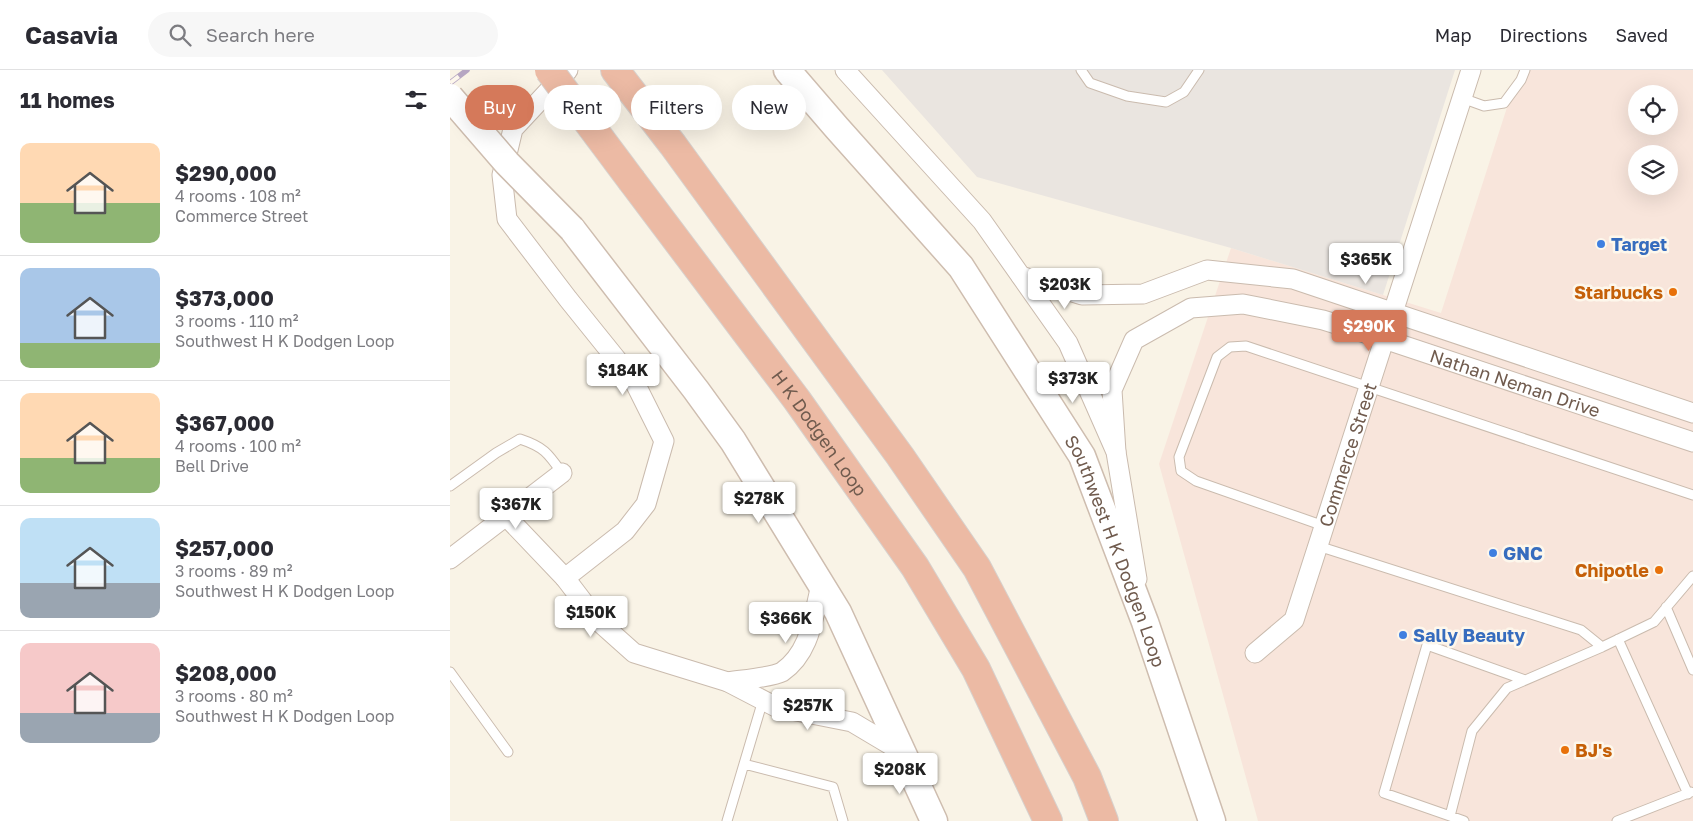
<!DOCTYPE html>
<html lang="en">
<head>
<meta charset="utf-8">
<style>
  :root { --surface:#fff; --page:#f7f7f7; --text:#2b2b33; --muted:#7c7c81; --line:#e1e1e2; --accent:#d5795a }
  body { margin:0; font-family:"Golos Text",sans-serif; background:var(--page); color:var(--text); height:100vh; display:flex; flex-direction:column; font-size:19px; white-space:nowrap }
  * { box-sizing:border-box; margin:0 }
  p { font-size:16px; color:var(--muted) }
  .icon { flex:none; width:28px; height:28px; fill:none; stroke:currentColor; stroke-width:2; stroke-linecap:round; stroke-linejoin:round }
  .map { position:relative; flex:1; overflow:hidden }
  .sheet { display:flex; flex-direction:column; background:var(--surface); width:450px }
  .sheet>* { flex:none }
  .guide { position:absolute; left:15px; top:15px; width:475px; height:45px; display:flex; gap:10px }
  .controls { position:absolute; left:1178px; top:15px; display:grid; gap:10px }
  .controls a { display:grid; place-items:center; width:50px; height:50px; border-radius:50%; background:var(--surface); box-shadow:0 5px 20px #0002; font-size:25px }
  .price { position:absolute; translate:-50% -42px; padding:0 11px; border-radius:5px; background:#fff; color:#222; font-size:16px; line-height:32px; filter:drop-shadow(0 1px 2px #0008) }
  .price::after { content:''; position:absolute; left:50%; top:30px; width:15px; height:11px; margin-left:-8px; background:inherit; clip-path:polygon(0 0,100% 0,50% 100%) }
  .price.current { background:var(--accent); color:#fff }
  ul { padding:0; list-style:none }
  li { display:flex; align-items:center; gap:15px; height:125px; padding:0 20px }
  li+li { border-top:1px solid var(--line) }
  li span { display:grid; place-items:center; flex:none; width:140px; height:100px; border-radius:10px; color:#555 }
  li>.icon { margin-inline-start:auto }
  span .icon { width:60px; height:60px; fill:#fffc; stroke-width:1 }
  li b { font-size:21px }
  h2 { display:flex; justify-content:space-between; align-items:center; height:60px; padding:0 20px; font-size:21px }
  .chip { padding:0 18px; border-radius:22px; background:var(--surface); box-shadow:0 5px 20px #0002; font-size:18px; line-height:45px }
  .chip.current { background:var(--accent); color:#fff }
  header { display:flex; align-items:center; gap:30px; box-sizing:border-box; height:70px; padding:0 25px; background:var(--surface); border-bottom:1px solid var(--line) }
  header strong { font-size:24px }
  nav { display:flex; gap:28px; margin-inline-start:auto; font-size:18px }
  .search { width:350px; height:45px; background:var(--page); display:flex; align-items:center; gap:12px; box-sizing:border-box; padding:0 18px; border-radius:28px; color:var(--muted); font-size:19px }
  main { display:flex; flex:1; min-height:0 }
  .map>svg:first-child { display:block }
</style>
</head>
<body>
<header>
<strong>Casavia</strong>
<div class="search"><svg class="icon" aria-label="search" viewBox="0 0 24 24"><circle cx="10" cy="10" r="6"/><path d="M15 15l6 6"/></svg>Search here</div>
<nav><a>Map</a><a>Directions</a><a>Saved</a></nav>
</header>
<main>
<section class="sheet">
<h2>11 homes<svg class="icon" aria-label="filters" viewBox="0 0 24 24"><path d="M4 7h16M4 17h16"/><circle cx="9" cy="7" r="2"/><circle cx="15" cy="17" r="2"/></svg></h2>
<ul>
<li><span style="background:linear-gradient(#ffd9b3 60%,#8fb573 0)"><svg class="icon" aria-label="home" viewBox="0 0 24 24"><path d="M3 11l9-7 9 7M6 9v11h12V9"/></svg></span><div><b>$290,000</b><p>4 rooms · 108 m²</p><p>Commerce Street</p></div></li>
<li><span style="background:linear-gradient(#a9c7e8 75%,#8fb573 0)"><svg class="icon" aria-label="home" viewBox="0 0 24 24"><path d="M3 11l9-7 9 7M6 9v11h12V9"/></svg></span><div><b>$373,000</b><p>3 rooms · 110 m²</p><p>Southwest H K Dodgen Loop</p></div></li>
<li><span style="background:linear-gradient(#ffd9b3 65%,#8fb573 0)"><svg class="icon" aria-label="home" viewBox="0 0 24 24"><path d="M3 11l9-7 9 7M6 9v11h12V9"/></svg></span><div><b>$367,000</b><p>4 rooms · 100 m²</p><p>Bell Drive</p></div></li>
<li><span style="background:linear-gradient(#bfe0f5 65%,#9aa5b1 0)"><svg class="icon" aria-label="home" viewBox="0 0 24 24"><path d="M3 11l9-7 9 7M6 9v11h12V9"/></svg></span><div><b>$257,000</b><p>3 rooms · 89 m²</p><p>Southwest H K Dodgen Loop</p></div></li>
<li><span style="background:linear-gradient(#f6c9c9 70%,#9aa5b1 0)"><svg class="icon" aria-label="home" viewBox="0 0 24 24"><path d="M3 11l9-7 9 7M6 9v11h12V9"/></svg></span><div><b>$208,000</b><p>3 rooms · 80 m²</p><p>Southwest H K Dodgen Loop</p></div></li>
</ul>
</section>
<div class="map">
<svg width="1243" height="751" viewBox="0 0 1243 751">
  <rect width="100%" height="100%" fill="#f9f3e6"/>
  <path fill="#f8e5db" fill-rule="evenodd" d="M1069,0H1243V751H808L709,394L781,178L991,243ZM1186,24H1219V56H1186ZM1186,84H1219V116H1186Z"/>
  <path fill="#eae5e0" d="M432,0H1005L933,225L781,178L527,107Z"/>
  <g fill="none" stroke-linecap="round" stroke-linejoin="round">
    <defs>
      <path id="lane" d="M631,0L640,13L677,26L716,32L734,22L749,0
        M1012,28L1034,36L1054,33L1071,10L1075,0
        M0,416L46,383L70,369C94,377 98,383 112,403
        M874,456L746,411L731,401L729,387L767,287L780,277L796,276L1243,425
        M868,476L1131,560L1152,577L1057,618L1022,661L1000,746L1014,751
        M1216,537L1243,600
        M1168,569L1238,724
        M1152,577L1204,552L1243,506
        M0,602L58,682
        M294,694L383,717L393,751
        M1000,746L934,723L977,575L1075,610
        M277,751L313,630
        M1167,751L1241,722"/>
      <g id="street">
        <path d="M395,0L532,151L618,273L666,382L687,509"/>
        <path d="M571,206L632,225L693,224L757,200L843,209L1243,343"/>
        <path id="s1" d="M666,382L662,320L684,270L741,238L793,234L873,250L934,269L1243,372"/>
        <path d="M56,446L115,508L147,550L184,583L278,612L326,637L402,652L454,683"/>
        <path d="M0,489L112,403"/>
        <path d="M115,508L175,461L196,434L214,371L184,311L118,229L57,149L52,105L63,59L118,0"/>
        <path id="s2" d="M805,583L844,550L1021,0"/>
        <path d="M278,612C290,610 323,607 332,602C361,582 363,546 371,515"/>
      </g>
      <g id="secondary">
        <path id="s3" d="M337,0L387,58L511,197L632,386L695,552L762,751"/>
        <path d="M122,159L246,320L283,371L388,542L484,751"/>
      </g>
      <g id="highway">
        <path d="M165,0L223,75L450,386L527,498L637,707L654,751"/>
        <path id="s4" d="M182,111L347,330L465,497L526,599L598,751"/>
      </g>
    </defs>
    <use href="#lane" stroke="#cabbae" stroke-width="11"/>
    <use href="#street" stroke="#cabbae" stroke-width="21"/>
    <use href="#secondary" stroke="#cebdaf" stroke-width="29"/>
    <use href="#highway" stroke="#d7d1cd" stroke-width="30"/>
    <use href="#lane" stroke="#fff" stroke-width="9"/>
    <use href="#street" stroke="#fff" stroke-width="19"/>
    <use href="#secondary" stroke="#fff" stroke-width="26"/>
    <use href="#highway" stroke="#ecbaa4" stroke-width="28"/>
    <defs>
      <path id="rail" d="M0,13L17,0"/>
    </defs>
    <use href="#rail" stroke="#b6a6c2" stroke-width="5.5"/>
    <use href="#rail" stroke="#fdf7ec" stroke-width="4" stroke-dasharray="11" stroke-linecap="butt"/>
    <defs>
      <path id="secondary-bridge" d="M0,27L57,93L122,159"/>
      <path id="highway-bridge" d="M99,0L182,111"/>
    </defs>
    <use href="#secondary-bridge" stroke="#cebdaf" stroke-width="29" stroke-linecap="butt"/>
    <use href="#highway-bridge" stroke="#d7d1cd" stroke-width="30" stroke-linecap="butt"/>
    <use href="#secondary-bridge" stroke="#fff" stroke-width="26"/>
    <use href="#highway-bridge" stroke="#ecbaa4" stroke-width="28"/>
  </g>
  <g fill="#3f7fe0" stroke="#fdf7ec" stroke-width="2">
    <circle cx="1151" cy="174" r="5"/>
    <circle cx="1043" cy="483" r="5"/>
    <circle cx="953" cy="565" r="5"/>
  </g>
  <g fill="#e8710a" stroke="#fdf7ec" stroke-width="2">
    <circle cx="1223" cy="222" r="5"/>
    <circle cx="1209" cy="500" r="5"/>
    <circle cx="1115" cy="680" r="5"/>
  </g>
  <g text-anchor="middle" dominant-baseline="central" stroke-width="5" stroke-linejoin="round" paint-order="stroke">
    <g font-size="18" font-weight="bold" fill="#366cbe" stroke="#fdf7ec" text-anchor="start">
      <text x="1161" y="174">Target</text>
      <text x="1053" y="483">GNC</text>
      <text x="963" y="565">Sally Beauty</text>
    </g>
    <g font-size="18" font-weight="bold" fill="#c56008" stroke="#fdf7ec" text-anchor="end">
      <text x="1213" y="222">Starbucks</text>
      <text x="1199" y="500">Chipotle</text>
      <text x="1125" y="680" text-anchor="start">BJ's</text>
    </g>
    <g font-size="18" fill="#705b4e" stroke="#fdf7ec">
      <text stroke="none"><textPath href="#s1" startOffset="518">Nathan Neman Drive</textPath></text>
      <text stroke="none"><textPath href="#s4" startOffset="314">H K Dodgen Loop</textPath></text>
      <text stroke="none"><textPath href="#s2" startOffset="225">Commerce Street</textPath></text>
      <text stroke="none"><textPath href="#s3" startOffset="588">Southwest H K Dodgen Loop</textPath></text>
    </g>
  </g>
</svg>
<div class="controls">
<a><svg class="icon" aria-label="locate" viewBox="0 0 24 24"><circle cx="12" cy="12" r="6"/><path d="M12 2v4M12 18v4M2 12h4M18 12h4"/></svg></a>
<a><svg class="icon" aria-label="layers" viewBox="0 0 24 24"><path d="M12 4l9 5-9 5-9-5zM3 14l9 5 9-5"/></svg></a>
</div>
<b class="price" style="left:916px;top:215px">$365K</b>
<b class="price" style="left:615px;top:240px">$203K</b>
<b class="price current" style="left:919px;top:282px">$290K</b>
<b class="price" style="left:173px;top:326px">$184K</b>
<b class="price" style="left:623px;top:334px">$373K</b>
<b class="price" style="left:309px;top:454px">$278K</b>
<b class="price" style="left:66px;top:460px">$367K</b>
<b class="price" style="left:141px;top:568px">$150K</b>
<b class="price" style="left:336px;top:574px">$366K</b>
<b class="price" style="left:358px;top:661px">$257K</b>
<b class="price" style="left:450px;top:725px">$208K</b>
<div class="guide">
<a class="chip current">Buy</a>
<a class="chip">Rent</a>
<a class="chip">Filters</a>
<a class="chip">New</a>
</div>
</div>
</main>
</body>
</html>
